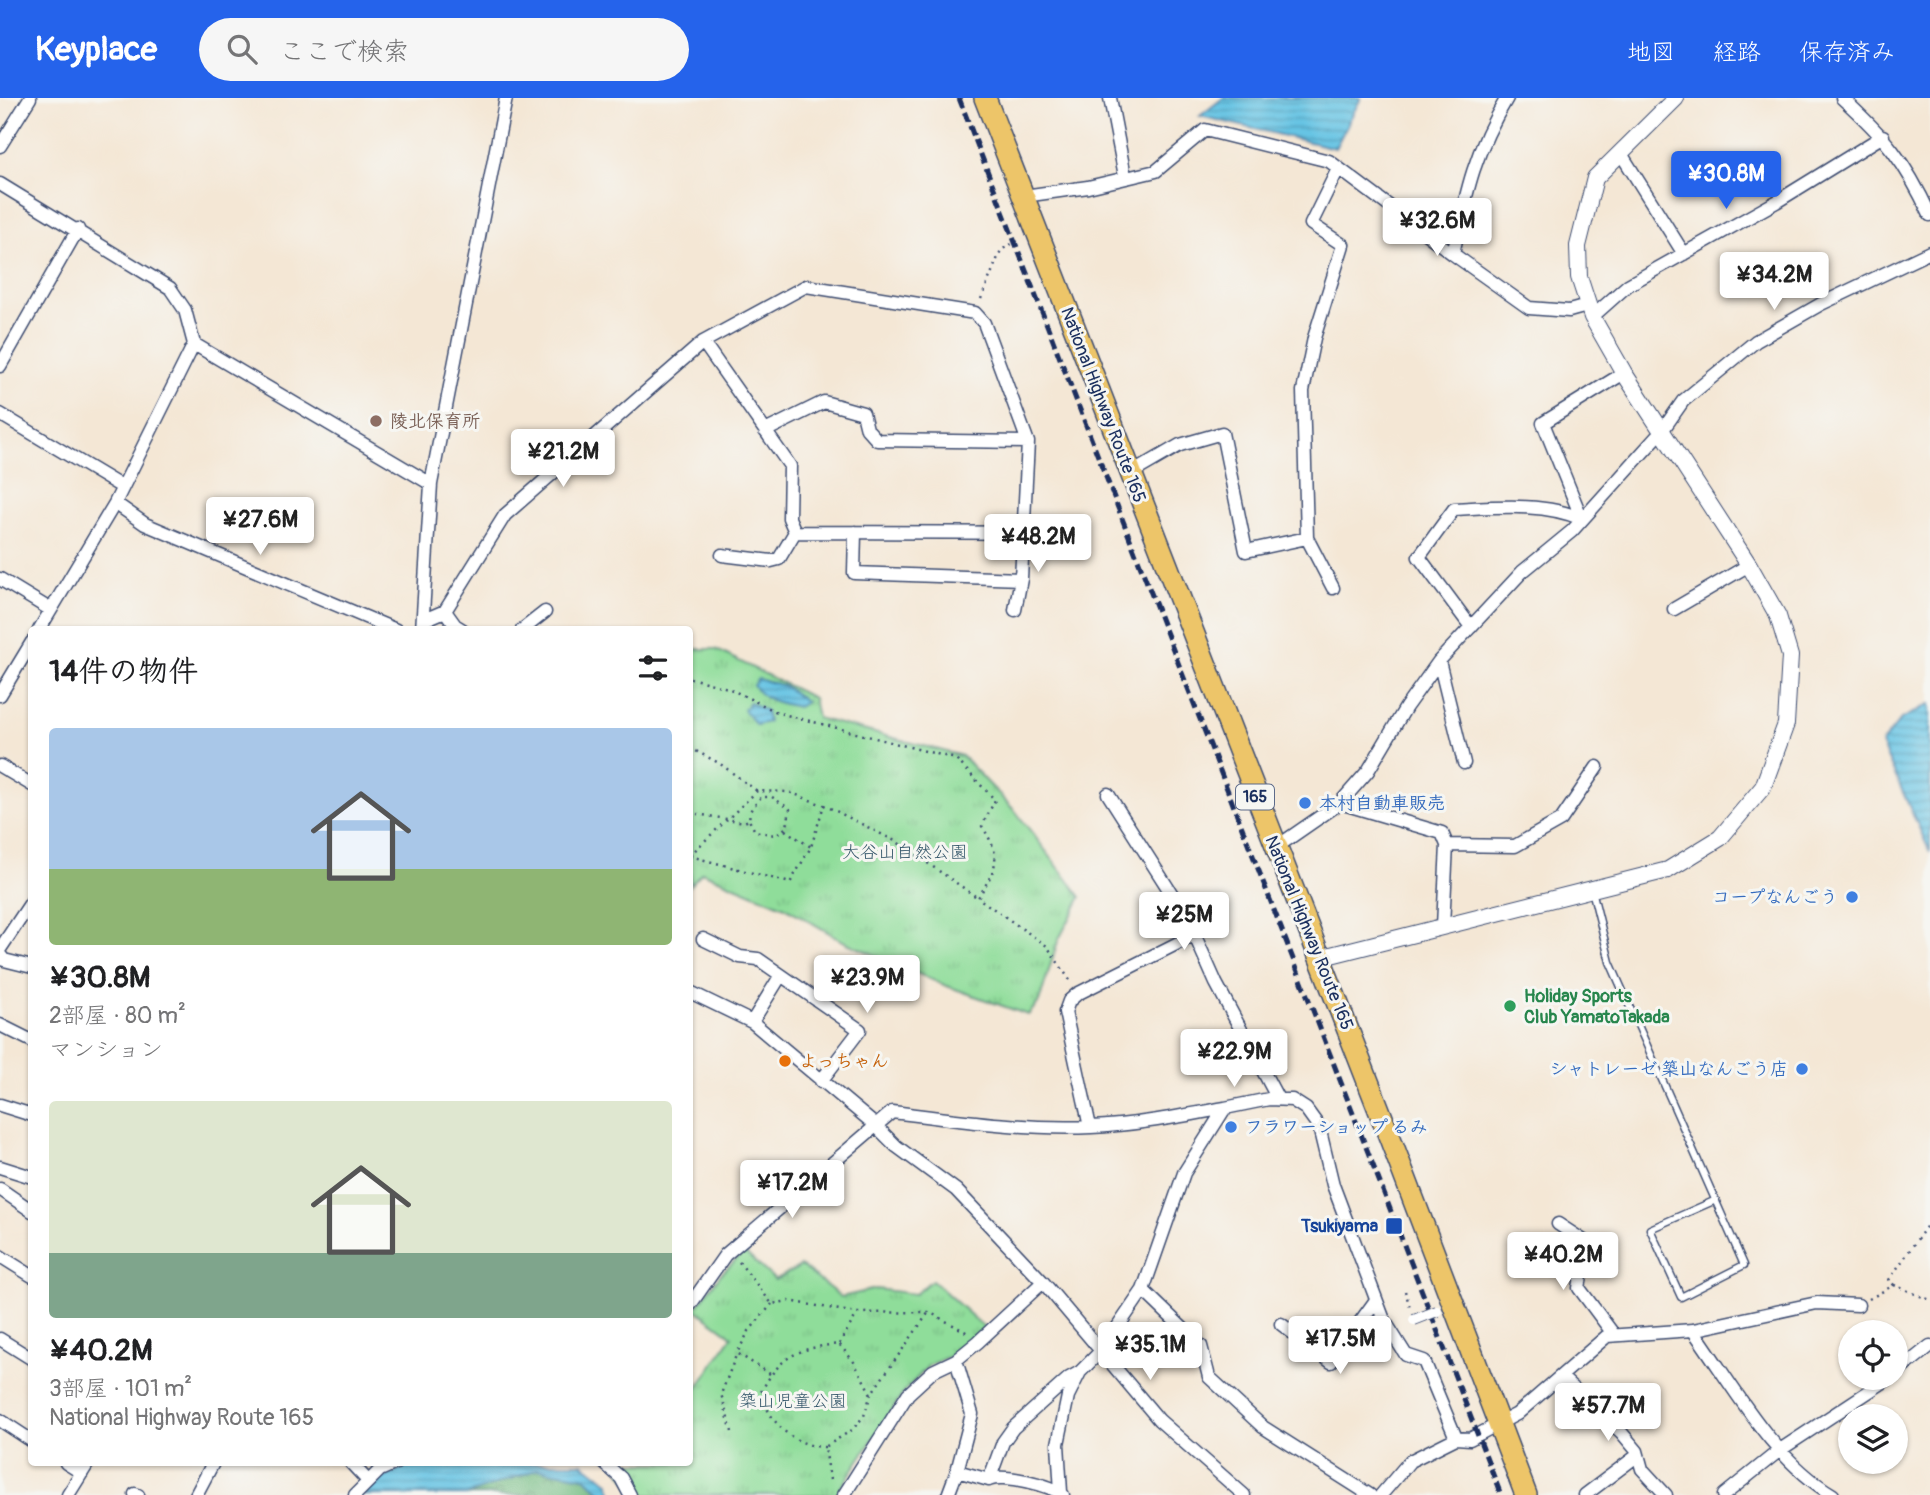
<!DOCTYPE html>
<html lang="ja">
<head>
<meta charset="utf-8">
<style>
  :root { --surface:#fff; --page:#f6f6f6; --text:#202124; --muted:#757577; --accent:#2563eb }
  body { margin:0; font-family:Pangolin,"Klee One",sans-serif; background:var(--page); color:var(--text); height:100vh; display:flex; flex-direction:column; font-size:26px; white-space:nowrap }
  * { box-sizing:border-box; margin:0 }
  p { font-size:23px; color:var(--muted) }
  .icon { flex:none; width:38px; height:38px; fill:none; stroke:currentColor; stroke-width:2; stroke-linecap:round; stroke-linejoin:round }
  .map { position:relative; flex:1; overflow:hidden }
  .details { position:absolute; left:28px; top:528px; width:665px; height:840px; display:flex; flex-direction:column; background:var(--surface); border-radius:7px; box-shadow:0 2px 5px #0004 }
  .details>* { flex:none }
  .buttons { position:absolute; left:1838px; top:1222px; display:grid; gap:14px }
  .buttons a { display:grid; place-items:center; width:70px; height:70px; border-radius:50%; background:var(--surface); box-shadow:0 2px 5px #0004; font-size:35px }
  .price { position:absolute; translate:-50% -60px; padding:0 16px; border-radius:7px; background:#fff; color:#222; font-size:23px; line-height:46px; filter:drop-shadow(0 2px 4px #0008) }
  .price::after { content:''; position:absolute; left:50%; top:42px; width:21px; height:16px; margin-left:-10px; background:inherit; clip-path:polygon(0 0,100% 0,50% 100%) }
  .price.active { background:var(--accent); color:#fff }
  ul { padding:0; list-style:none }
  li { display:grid; align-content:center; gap:14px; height:371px; padding:0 21px }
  li span { display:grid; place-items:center; height:217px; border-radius:7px; color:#555 }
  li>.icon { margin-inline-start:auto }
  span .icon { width:126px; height:126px; fill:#fffc; stroke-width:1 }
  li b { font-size:30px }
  h2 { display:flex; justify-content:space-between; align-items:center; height:84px; padding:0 21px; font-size:30px }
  header { display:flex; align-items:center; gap:42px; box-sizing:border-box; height:98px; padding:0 35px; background:var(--accent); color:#fff }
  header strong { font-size:33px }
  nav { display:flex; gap:38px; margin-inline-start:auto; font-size:24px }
  .search { width:490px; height:63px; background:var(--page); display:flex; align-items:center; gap:18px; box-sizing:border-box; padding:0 24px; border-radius:38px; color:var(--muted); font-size:26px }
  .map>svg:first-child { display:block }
</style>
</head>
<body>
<header>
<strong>Keyplace</strong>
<div class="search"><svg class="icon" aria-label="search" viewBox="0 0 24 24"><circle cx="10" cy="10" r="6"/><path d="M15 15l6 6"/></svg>ここで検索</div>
<nav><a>地図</a><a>経路</a><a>保存済み</a></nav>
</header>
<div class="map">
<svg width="1930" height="1397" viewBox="0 0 1930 1397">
  <defs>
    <pattern id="grass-tufts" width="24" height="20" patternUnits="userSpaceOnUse" patternTransform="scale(1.75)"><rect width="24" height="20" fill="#8fdd9a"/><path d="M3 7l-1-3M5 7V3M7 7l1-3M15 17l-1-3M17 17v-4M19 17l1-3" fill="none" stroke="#7bbe87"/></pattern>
    <pattern id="forest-crowns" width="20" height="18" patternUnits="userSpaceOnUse" patternTransform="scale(1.75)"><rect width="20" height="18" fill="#73bc82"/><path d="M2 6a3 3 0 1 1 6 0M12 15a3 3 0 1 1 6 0" fill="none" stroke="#5e996e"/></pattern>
    <pattern id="water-rules" width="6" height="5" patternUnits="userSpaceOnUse" patternTransform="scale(1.75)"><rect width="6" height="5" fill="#66c4e4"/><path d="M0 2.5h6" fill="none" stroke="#53a0bc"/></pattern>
  </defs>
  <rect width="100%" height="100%" fill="#f6f6f2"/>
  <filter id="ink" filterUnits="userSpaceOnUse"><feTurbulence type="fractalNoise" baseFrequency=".0143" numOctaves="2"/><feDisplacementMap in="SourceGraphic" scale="14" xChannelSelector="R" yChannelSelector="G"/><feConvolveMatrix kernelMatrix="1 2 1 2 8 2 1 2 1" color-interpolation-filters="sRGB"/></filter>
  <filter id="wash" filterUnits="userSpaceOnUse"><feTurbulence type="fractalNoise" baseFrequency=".00686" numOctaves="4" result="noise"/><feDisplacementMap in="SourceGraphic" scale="28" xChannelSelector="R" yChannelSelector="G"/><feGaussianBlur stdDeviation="1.57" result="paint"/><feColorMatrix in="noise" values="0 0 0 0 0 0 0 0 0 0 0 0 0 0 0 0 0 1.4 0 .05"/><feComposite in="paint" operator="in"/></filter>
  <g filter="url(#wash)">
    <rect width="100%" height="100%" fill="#f4e7d5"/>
    <path fill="url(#grass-tufts)" stroke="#55867c" stroke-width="2" d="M690,551H715L813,600L817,620L962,658L1016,714L1081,799L1058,843L1039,904L1028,917L944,887L845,844L785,809L702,774L690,787Z
      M744,1154L775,1182L801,1168L841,1199L876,1191L915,1196L932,1182L985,1230L955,1256L929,1267L905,1293L836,1397H638L615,1365H690V1301L732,1238L695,1211L720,1177Z"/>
    <path fill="url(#forest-crowns)" stroke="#477670" stroke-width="2" d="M538,1371L585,1379L604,1397H466Z"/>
    <path fill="url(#water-rules)" stroke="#407aa1" stroke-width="2" d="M1223,0H1361L1335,50L1200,18Z
      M758,581L784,588L806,604L798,609C780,605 763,603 753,587Z
      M749,604L766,613L768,624L756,627L744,612Z
      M1930,606V754L1881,646L1901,621Z
      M410,1365H582L609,1384L612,1397H604L585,1379L538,1371L466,1397H363L370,1387Z"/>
  </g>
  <g filter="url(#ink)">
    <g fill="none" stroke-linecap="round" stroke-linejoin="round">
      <defs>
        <path id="service" d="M1592,792L1610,864L1744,1167L1681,1199L1650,1131L1716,1102"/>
        <path id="minor" d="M1110,0L1125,78
          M1507,0C1474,54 1466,95 1453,156L1529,210L1569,213L1587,208
          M1842,0C1885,39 1905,63 1930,117
          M0,48L30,0
          M1620,54L1684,156
          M0,86L170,190L185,212L194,246L115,405L39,532
          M1024,98L1088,89L1156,73L1205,32L1329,63L1453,156
          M1592,219L1628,187L1776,104L1883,38
          M703,244L790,368L789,420L795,434L1072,435
          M194,246L431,386
          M0,268L78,131
          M0,316L122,389
          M765,333L824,304L863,315L867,331L877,342L1028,344
          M1130,376L1180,347L1222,335L1246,453L1307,440
          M115,405L145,426L396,532
          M1582,421L1543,325L1624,275
          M855,434L854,475L1021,481
          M722,457L771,463L779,461L795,434
          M0,481L51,512
          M1333,490L1307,440L1303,293L1314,240L1343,147L1311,126L1338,71
          M1674,511L1749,467
          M445,513L455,527L463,532
          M424,522L445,513L505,417L703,244L806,188L975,215L984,225L1028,344L1021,481L1015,512
          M1471,529L1419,459L1454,411C1495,409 1545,404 1582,421
          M422,532L431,386L506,0
          M522,532L545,514
          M1439,563L1464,665
          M0,597L32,544
          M0,668L32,687
          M1108,696L1187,820L1216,885L1278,1001
          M1340,705L1442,735L1447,747L1443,828
          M1447,747L1515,748L1561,722L1597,669
          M1275,750L1340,705L1368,673L1406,609L1439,563L1522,474L1572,433L1662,333L1683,303L1756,243L1821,206L1930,154
          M703,841L740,859L758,861L781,877L752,924
          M0,851L32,803
          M0,857L4,862L32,869
          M781,877L860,932L821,983
          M690,894L752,924L874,1026L896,1048L956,1092L1043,1184L1159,1322L1244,1397
          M0,927L32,943
          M0,1007L32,1017
          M1090,1029L1065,914L1069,903L1077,896L1194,837
          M0,1069L32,1079
          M0,1091L32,1113
          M1558,1126L1587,1145L1579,1190L1614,1237
          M0,1158L32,1178
          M1143,1192L1201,1248L1209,1279L1263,1329L1370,1397
          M690,1207L725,1157L892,1014C957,1022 1026,1032 1091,1029C1136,1027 1181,1018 1225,1010
          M1281,1226L1331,1264L1376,1202
          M1693,1232C1734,1289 1772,1361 1833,1397
          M0,1241L32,1261
          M956,1262L972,1316L957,1373L989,1382C1002,1375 1052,1387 1063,1397
          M1895,1276L1930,1248
          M1561,1279L1621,1334L1637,1353L1642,1371L1666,1397
          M0,1322L32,1343
          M66,1365L82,1375
          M351,1365L368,1383
          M604,1365L621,1380L630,1397
          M989,1382L1003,1344L1013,1330L1069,1280L1080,1274
          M1061,1394L1058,1346L1068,1298L1080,1274L1102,1252L1143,1192L1184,1075L1225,1010L1269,1001L1292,1002L1306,1011L1319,1029L1333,1087L1384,1222L1406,1257L1424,1263L1456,1340
          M135,1396L138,1397
          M68,1397L88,1365
          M196,1397L213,1365
          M355,1397L380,1372L396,1365
          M844,1397L908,1296L933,1273L956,1262L978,1244L1043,1184
          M948,1397L957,1373
          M1381,1397L1410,1363L1456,1340L1470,1341L1517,1316L1607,1238L1693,1232L1817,1205L1858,1207
          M1585,1397L1638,1357
          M1724,1397L1780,1352L1891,1279"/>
        <path id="tertiary" d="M1319,860L1668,772L1720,740L1763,689L1786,626L1790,558L1778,518L1749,467L1624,275L1592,219L1579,179L1578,148L1595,80L1676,0"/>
        <path id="trunk" d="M985,0L1390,1040L1526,1397"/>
      </defs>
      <use href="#service" stroke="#3c4b70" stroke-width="9"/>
      <use href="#minor" stroke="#3c4b70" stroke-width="15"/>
      <use href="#tertiary" stroke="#3c4b70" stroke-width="18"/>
      <use href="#trunk" stroke="#3c4b70" stroke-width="24"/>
      <path stroke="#3c4b70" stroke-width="2.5" stroke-dasharray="2 5" stroke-linecap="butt" d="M981,201L1001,152L1019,142
        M690,580L728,590L779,615L956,661L995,702L982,728C1003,761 997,768 978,800L1047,848L1071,884
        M690,650L719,665L757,693
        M697,716L744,724L749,722L750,713L761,699H772L790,711L787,729L775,737L755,733L749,722
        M785,732L811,749
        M690,757L757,693L789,694L823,707
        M690,758L790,785L811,749L824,707L897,744L978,800
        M739,1164L772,1206L789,1203L857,1215L929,1214L968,1235
        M1894,1187L1889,1182L1930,1123
        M1894,1187L1930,1202
        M1405,1193L1410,1209
        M1869,1201L1894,1187
        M839,1246L857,1216
        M770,1276L737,1255L749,1233L772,1206
        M732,1334L721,1296L737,1255
        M825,1349C793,1348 769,1325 761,1294C780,1257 799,1250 839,1246L854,1264L871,1296
        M830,1382L825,1349L852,1332L864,1318L871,1296L929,1214"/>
      <use href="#service" stroke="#fff" stroke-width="6"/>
      <use href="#minor" stroke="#fff" stroke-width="12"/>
      <use href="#tertiary" stroke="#fff" stroke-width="16"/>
      <use href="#trunk" stroke="#edc569" stroke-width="21"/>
      <path stroke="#1b2f5e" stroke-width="5" stroke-dasharray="10 5" stroke-linecap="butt" d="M959,0L1501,1397"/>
      <defs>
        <path id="pedestrian-bridge" d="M1414,1222L1437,1213"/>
      </defs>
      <use href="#pedestrian-bridge" stroke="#3c4b70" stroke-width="12" stroke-linecap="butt"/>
      <use href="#pedestrian-bridge" stroke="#fff" stroke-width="10"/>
    </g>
  </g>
  <circle fill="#8d6e63" stroke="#f6f6f2" stroke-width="2.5" cx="376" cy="323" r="7"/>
  <g fill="#3f7fe0" stroke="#f6f6f2" stroke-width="2.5">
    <circle cx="1305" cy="705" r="7"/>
    <circle cx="1852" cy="799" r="7"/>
    <circle cx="1802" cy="971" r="7"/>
    <circle cx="1231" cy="1029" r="7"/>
  </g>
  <circle fill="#2e9e5b" stroke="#f6f6f2" stroke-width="2.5" cx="1510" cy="908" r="7"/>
  <circle fill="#e8710a" stroke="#f6f6f2" stroke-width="2.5" cx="785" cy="963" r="7"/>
  <rect fill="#1a4fb4" stroke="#f6f6f2" stroke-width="2.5" x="1385" y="1119" width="18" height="18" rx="3.5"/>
  <g text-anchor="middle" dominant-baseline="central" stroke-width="6" stroke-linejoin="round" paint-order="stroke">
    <rect fill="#f6f6f2" stroke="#5d6b8a" stroke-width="2" x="1236" y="686.5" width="38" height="25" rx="5"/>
    <g font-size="16" font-weight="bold" fill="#1b2f5e">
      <text x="1255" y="699">165</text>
    </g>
    <g font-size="18" fill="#1b2f5e" stroke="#f6f6f2">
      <text transform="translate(1103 307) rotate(69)">National Highway Route 165</text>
      <text transform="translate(1309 835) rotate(68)">National Highway Route 165</text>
    </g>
    <g font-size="18" font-weight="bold" fill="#785e54" stroke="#f6f6f2" text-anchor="start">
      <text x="390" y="323">陵北保育所</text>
    </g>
    <g font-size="18" font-weight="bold" fill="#366cbe" stroke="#f6f6f2" text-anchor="start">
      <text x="1319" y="705">本村自動車販売</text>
      <text x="1838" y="799" text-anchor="end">コープなんごう</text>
      <text x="1788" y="971" text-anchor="end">シャトレーゼ 築山なんごう店</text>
      <text x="1245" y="1029">フラワーショップ るみ</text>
    </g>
    <g font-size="18" fill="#385a6d" stroke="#f6f6f2">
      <text x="905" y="754">大谷山自然公園</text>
      <text x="793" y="1303">築山児童公園</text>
    </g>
    <g font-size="18" font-weight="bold" fill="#27864d" stroke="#f6f6f2" text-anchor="start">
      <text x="1524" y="898">Holiday Sports<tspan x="1524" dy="21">Club YamatoTakada</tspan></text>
    </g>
    <g font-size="18" font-weight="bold" fill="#c56008" stroke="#f6f6f2" text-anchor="start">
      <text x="799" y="963">よっちゃん</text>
    </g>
    <g font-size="18" font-weight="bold" fill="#164399" stroke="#f6f6f2" text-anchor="end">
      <text x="1378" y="1128">Tsukiyama</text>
    </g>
  </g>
</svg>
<div class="buttons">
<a><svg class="icon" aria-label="locate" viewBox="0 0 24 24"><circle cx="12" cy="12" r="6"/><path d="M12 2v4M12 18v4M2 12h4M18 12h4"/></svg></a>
<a><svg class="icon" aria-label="layers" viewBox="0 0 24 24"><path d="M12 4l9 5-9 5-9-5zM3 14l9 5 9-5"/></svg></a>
</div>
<b class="price active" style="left:1726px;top:113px">¥30.8M</b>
<b class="price" style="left:1437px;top:160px">¥32.6M</b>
<b class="price" style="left:1774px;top:214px">¥34.2M</b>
<b class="price" style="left:563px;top:391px">¥21.2M</b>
<b class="price" style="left:260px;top:459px">¥27.6M</b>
<b class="price" style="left:1038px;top:476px">¥48.2M</b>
<b class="price" style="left:1184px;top:854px">¥25M</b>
<b class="price" style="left:867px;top:917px">¥23.9M</b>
<b class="price" style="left:1234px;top:991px">¥22.9M</b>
<b class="price" style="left:792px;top:1122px">¥17.2M</b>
<b class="price" style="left:1563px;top:1194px">¥40.2M</b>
<b class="price" style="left:1340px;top:1278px">¥17.5M</b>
<b class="price" style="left:1150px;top:1284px">¥35.1M</b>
<b class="price" style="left:1608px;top:1345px">¥57.7M</b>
<section class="details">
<h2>14件の物件<svg class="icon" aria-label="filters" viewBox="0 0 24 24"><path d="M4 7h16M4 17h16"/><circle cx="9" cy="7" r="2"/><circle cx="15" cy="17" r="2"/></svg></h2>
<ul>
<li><span style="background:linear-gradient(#a9c7e8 65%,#8fb573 0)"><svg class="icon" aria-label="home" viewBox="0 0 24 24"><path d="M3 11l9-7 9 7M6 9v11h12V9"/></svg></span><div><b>¥30.8M</b><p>2部屋 · 80 m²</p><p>マンション</p></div></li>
<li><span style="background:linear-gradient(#dfe7d0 70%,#7fa58c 0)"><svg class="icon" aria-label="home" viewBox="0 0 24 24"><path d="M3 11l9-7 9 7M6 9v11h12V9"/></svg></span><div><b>¥40.2M</b><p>3部屋 · 101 m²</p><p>National Highway Route 165</p></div></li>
</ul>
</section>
</div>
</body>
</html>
